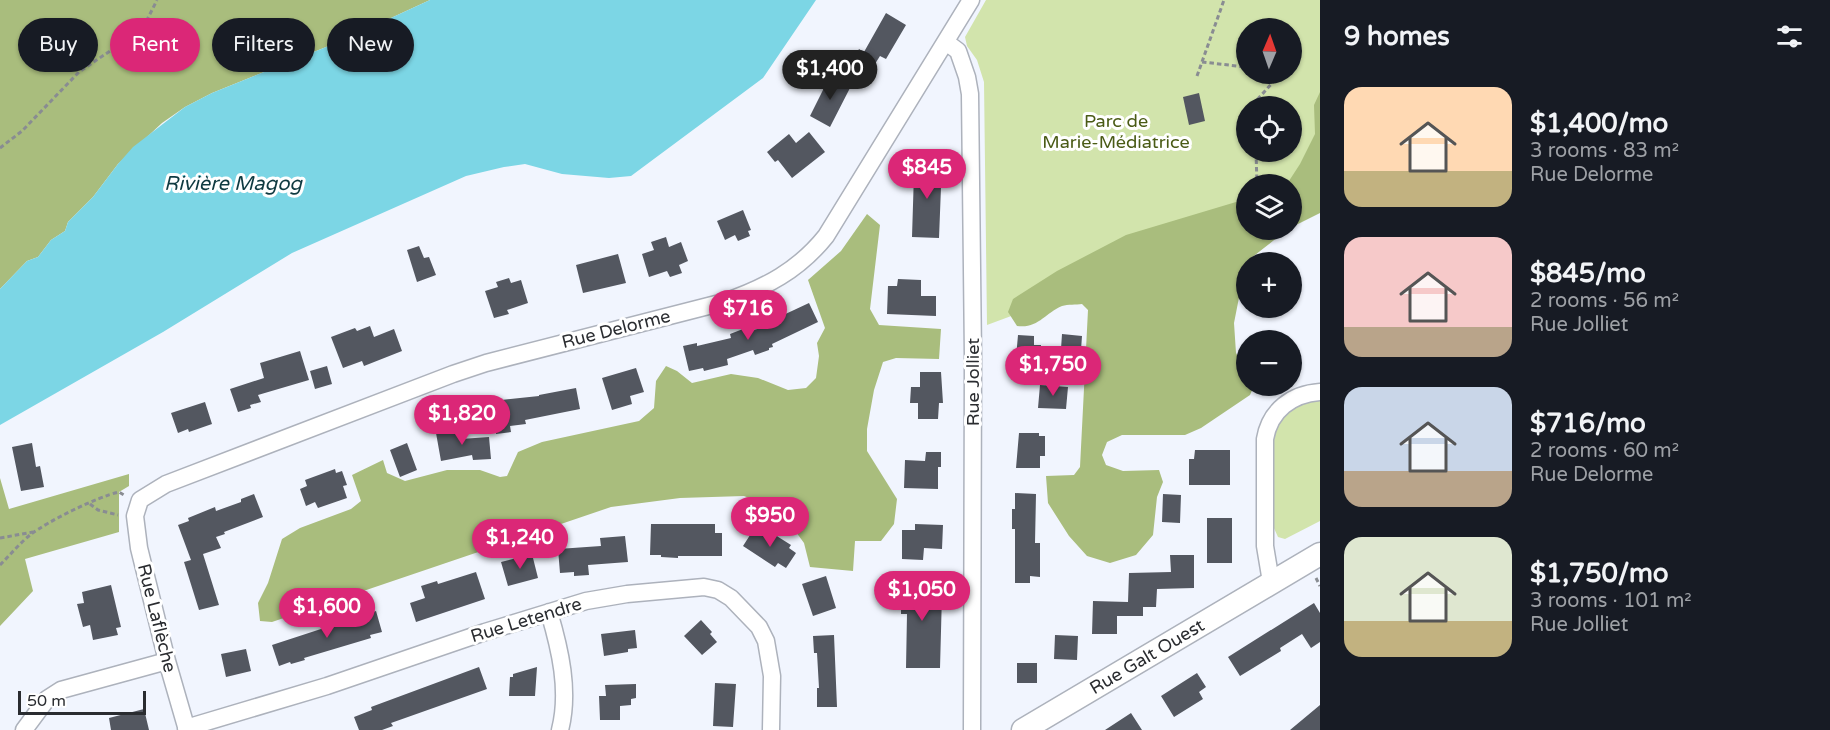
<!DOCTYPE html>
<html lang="en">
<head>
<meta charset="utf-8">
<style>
  :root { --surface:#171b24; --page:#242831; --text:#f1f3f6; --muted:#9ea1a6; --accent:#db2777 }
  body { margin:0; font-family:"Varela Round",sans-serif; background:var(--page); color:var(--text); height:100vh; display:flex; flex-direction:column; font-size:22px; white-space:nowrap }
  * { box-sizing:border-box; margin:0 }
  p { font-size:20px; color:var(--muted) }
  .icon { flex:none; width:33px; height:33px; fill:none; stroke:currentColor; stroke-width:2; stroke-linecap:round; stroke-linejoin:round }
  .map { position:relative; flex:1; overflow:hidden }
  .panel { display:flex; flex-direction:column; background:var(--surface); width:510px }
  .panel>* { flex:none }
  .top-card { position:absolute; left:18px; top:18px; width:570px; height:54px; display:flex; gap:12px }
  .needle { width:39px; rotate:2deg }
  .controls { position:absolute; left:1236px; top:18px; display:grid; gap:12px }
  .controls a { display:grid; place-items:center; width:66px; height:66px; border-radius:50%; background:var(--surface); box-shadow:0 2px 4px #0004; font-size:30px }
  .scale { position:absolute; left:18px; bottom:15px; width:128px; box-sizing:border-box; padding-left:6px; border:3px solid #2a2c30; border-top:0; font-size:16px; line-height:21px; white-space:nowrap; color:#2a2c30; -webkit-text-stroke:4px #fff; paint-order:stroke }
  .price { position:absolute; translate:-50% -51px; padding:0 14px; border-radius:21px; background:var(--accent); color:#fff; font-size:20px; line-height:39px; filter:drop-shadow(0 2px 3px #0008) }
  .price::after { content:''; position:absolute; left:50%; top:36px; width:18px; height:14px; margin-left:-9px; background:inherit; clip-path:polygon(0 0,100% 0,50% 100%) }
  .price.on { background:#222; color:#fff }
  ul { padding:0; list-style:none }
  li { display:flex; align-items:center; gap:18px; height:150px; padding:0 24px }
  li span { display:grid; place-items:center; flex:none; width:168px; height:120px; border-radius:18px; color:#555 }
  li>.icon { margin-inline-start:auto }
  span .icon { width:72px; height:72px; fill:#fffc; stroke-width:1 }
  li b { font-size:26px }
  h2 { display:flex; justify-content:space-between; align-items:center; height:72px; padding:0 24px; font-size:26px }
  .chip { padding:0 21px; border-radius:27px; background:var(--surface); box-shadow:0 2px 4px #0004; font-size:21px; line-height:54px }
  .chip.on { background:var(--accent); color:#fff }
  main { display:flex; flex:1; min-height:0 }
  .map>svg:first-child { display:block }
</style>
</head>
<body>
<main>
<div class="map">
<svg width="1320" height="730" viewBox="0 0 1320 730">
  <rect width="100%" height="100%" fill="#f1f5fe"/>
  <path fill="#d2e4ac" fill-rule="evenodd" d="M986,0H1320V202L1292,184H1246V229L987,325L984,82L977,60L967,46L965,37ZM1246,28H1292V74H1246ZM1246,106H1292V152H1246Z
    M1320,398V521L1285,539L1278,537L1273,526L1272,440L1274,430L1291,407Z"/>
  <path fill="#a9bd7d" d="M0,0H430L341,41L212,93L185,107L162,123L118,164L93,197L68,222L65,231L51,240L38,257L27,261L0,289Z
    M1320,92V213L1292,227V184H1287L1300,164L1315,134L1314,105Z
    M1246,199V230H1287L1246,262L1234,323L1236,353L1246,371V386H1254L1250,395L1201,428L1185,435H1122L1107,442L1102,455L1106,465L1123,471L1159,470L1163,482L1157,497L1153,535L1136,555L1110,563L1087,556L1069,536L1048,503L1046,476L1074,475L1080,467L1088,310L1082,304C1076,305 1068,304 1062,306C1045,313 1038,329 1017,326L1008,312L1013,299L1057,271L1126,235Z
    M867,214L880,225L870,309L879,325L941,329L939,359L896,358L883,362L874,390L867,429V451L897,499L894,524L881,541H855L853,571L810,567L804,543L780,510L744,496L680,498L611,507L272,622L260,621L258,603L268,583L282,539L300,528L351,509L361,501L352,475L383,460L387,473L405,481L447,470H480L500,477L507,476L518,452L542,442L639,421L654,408L656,381L666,366L677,371L692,383L731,374L758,378L788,390L806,388L816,378L819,356L817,343L825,328L808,280L841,251Z
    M129,474V486L119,492V532L25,559L33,591L0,626V478L9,509Z"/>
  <path fill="#7cd6e5" d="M430,0H816L763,78L631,176L609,178L562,174L525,164L504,167L466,176L292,253L163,332L0,425V289L27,261L38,257L51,240L65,231L68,222L93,197L118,164L133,147L185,107L212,93L341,41Z"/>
  <path fill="#535760" d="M886,13L906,25L886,59L880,56L866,78L849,67L859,49L864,52Z
    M830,76L851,86L830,127L810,116Z
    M1199,93L1205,121L1189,125L1183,97Z
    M809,132L825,152L792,178L778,160L775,162L767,152L789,134L796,143Z
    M923,162H942L939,238L912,237L914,173Z
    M743,210L751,230L748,231L750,236L738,241L735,235L725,240L717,221Z
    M666,237L669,247L681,242L688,261L679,265L682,273L670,277L667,271L649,277L642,254L654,250L651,242Z
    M419,246L424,258L429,257L436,275L417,282L407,250Z
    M618,254L626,283L583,293L576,265Z
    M509,278L511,283L521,280L528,303L507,310L509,314L494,318L485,291L498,287L496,282Z
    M898,279L921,280V296H936V316L887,314L888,286H897Z
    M809,303L818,322L772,344L773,347L769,348V350L755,355L753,350L727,359L728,365L704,371L703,368L689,371L683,346L697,343V346L731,338L730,334L743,329L744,333L781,322L779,317Z
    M370,326L374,337L394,329L402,351L364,366L362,361L343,368L331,337L355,328L357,331Z
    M1062,334L1082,336L1081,350L1061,349Z
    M1018,335L1034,336V345H1041L1039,382L1016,381V369H1015Z
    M300,351L309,380L258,395L261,402L250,405L251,408L238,412L230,389L264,378L260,363Z
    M327,366L332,384L315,389L310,371Z
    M636,368L644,392L630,396L632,404L612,410L602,378Z
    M920,372H941L943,403H939L938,419H918V403H910L911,387H920Z
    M1040,385L1068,387L1066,409L1038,408Z
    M576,388L580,409L525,420L526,424L510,426L511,432L496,434L492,401L539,396V395Z
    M205,402L212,424L189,432L188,429L178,433L171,413Z
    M458,428L461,439L489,437L491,459L473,460L472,455L441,461L436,433Z
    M1019,433H1039V436H1045V456H1040V468H1016Z
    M32,443L36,467L40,466L44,487L21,491L12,447Z
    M407,443L417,470L400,477L390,450Z
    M1195,450H1230V485H1189V459H1194Z
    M926,452H941V467H938V489L904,488L905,460L925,461Z
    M335,469L336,473L342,471L347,485L343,486L347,498L318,508L315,502L306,506L300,489L307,486L305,480Z
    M1015,493L1036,494L1035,543H1040V577L1030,576V583H1015V529H1012V509H1015Z
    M254,494L263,517L224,532L225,534L216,537L221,548L203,554L219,605L199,610L184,562L191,560L178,525L189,521L188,518L215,507L216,511L241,502V499Z
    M1163,494L1181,495L1180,523L1162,522Z
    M1207,518H1232V563H1207Z
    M651,524H715V533H722V556H678V558L661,557V555H650Z
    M915,524L943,525L942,549L924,548L923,560L902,559V530H915Z
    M764,528L791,545L789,548L796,553L786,568L778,563L775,567L743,546L752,532L759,536Z
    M625,536L628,562L588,565L589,575L574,576V572L560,573L558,549L601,546L600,538Z
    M532,554L538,578L508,586L501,562Z
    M1170,555H1194V588L1157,589L1156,607H1143V616H1117V634H1092L1093,601L1128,602L1129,573L1171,572Z
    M476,572L485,599L416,622L410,603L425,598L421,586L437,581L438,584Z
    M826,576L836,608L813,616L802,584Z
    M916,580H944V594H942L940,668H906L907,614H901V607H894V586H916Z
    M111,585L121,627L116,628L118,635L93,640L90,625L83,627L77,604L84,603L82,592Z
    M1314,603L1320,613V642L1311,648L1302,634L1280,648L1281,651L1240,676L1228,657Z
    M376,611L382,632L370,635L371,638L304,658L305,660L291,664L290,662L279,666L272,645Z
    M701,620L712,632L710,634L717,642L702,655L684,636Z
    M635,630L637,648L628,649V652L604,656L601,634Z
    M834,635L837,707H817V688H819L817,653H814L813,636Z
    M1055,635L1078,636L1077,660L1054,659Z
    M246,649L251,671L226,677L221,654Z
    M1017,663H1037V683H1017Z
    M479,667L487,689L391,723L393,726L382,730H359L354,717L372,710L371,707Z
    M537,667L535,696H509L510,677H513V674Z
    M1197,673L1206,687L1199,692L1203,699L1174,717L1161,696Z
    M715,683L736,684L733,727L713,726Z
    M636,684V698L631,699V705L620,706V720H600L599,696H606L605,685Z
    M1320,705V730H1290Z
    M144,709L149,730H111L109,718Z
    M1131,713L1142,730H1105Z"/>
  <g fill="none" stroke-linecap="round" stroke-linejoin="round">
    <defs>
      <path id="street" d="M946,42L958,51L967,77L970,94L973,357L972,730
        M1271,582L1265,546V439C1270,410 1292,394 1320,392
        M549,612C560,649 570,691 560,730
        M186,728L327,686L485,632L586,601L627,594L704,587L718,590L731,598L759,627L766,641L772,676L771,730
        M24,730L47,699L61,690L167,661
        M187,730L167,661L139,548L135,516L140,500L166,484L453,374L486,363L724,302C765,288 799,270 826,236L971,0"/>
      <g id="secondary">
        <path id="s1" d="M1023,730L1320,554"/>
      </g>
    </defs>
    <use href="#street" stroke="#adb2bc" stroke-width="19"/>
    <use href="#secondary" stroke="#adb2bc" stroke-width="25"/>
    <path stroke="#898c92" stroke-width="3" stroke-dasharray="4.5 3" stroke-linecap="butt" d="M1202,62L1246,67
      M1197,76L1224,0
      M1254,106L1256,101L1275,80L1274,74
      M0,148L22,131L79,72L138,32L147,20L157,0
      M1256,152L1257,184
      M90,504L98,510L118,515
      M0,538L33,532
      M0,565C10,555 19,544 30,535C48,521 97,497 119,492L124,495
      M1316,578L1320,586"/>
    <use href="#street" stroke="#fff" stroke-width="16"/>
    <use href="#secondary" stroke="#fff" stroke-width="22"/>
  </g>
  <g text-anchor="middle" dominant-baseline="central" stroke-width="6" stroke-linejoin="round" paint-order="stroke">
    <g font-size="18" fill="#4a5b16" stroke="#fff">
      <text x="1116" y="121">Parc de<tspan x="1116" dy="21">Marie-Médiatrice</tspan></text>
    </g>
    <g font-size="18" fill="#2a2c30" stroke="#fff">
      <text transform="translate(616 329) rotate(-14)">Rue Delorme</text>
      <text transform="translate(973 382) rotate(-90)">Rue Jolliet</text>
      <text transform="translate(157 618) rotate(76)">Rue Laflèche</text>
      <text transform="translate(526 620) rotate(-17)">Rue Letendre</text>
      <text stroke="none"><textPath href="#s1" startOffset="144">Rue Galt Ouest</textPath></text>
    </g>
    <g font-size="20" font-style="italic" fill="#0f3a41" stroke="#fff">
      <text x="233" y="184">Rivière Magog</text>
    </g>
  </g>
</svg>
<div class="controls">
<a><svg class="needle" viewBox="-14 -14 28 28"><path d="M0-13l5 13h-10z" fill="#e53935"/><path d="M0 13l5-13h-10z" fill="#9ea1a6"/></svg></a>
<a><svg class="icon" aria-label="locate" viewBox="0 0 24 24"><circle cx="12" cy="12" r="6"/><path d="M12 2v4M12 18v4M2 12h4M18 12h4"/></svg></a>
<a><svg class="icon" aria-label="layers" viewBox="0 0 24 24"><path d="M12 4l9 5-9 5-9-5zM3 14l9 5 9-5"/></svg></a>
<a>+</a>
<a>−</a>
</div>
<div class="scale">50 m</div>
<b class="price on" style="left:830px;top:101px">$1,400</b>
<b class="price" style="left:927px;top:200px">$845</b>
<b class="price" style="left:748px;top:341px">$716</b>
<b class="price" style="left:1053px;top:397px">$1,750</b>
<b class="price" style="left:462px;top:446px">$1,820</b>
<b class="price" style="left:770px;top:548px">$950</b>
<b class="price" style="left:520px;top:570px">$1,240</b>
<b class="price" style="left:922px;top:622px">$1,050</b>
<b class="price" style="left:327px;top:639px">$1,600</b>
<div class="top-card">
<a class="chip">Buy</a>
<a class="chip on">Rent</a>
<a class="chip">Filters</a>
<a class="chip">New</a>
</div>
</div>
<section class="panel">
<h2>9 homes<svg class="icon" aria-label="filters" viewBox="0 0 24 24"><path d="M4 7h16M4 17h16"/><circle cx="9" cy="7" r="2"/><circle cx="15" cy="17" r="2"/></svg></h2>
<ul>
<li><span style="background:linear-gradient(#ffd9b3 70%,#c2b280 0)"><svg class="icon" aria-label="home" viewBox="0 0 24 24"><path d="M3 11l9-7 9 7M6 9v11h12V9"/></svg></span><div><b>$1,400/mo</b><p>3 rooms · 83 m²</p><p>Rue Delorme</p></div></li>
<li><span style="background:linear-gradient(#f6c9c9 75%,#b9a48a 0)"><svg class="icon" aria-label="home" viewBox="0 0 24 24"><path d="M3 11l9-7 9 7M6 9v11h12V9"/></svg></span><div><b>$845/mo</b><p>2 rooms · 56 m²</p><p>Rue Jolliet</p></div></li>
<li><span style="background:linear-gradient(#c9d6e8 70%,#b9a48a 0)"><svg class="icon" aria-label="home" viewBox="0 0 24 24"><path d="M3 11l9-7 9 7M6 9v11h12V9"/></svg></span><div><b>$716/mo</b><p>2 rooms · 60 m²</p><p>Rue Delorme</p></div></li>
<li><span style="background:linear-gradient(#dfe7d0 70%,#c2b280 0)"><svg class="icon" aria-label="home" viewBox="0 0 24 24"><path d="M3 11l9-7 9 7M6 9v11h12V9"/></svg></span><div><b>$1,750/mo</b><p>3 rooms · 101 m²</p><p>Rue Jolliet</p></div></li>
</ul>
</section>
</main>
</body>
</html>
